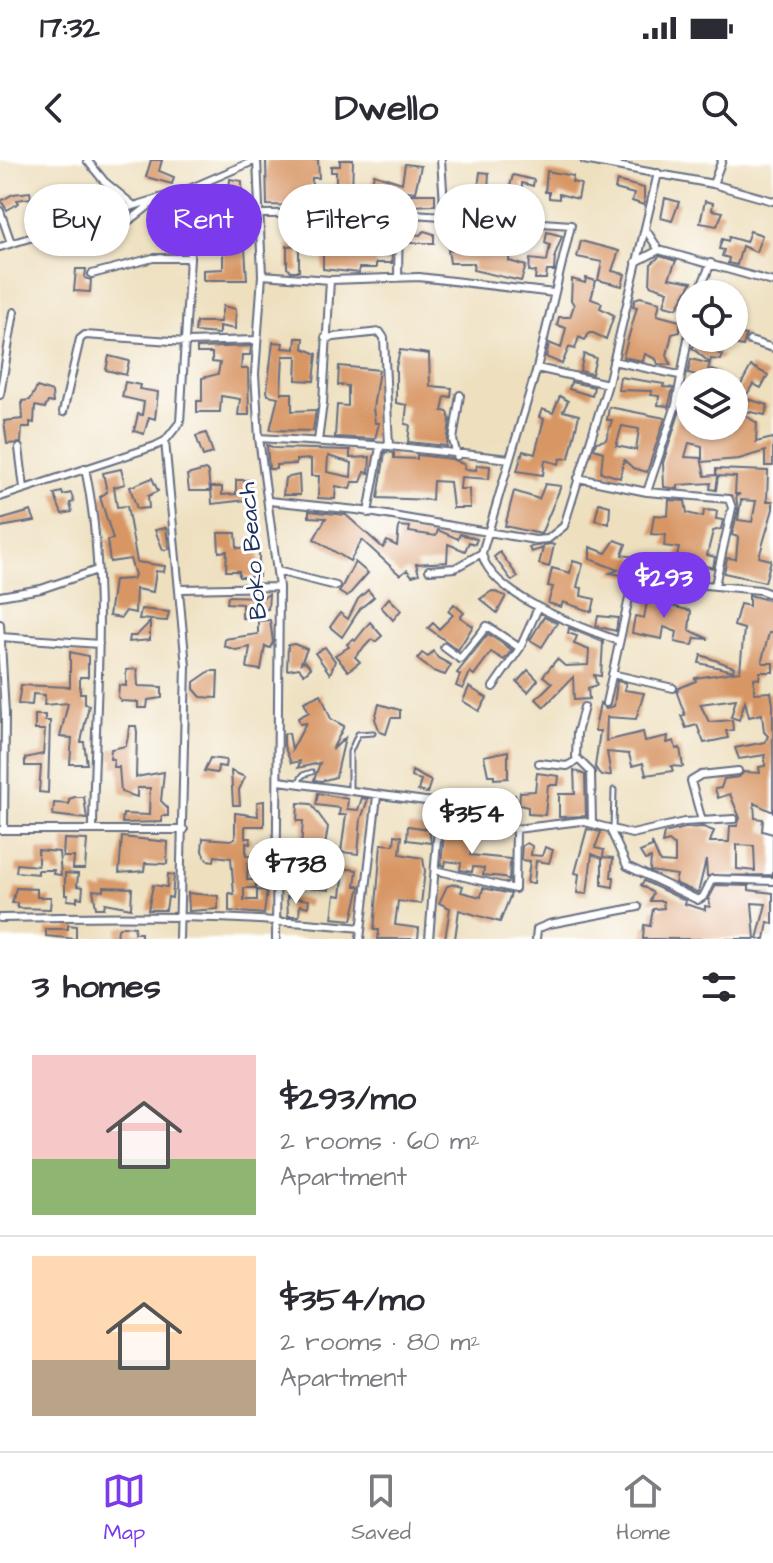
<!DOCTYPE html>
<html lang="en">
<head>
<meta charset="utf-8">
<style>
  :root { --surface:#fff; --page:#f7f7f7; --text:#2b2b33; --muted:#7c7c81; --line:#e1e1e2; --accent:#7c3aed }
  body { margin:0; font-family:"Architects Daughter",sans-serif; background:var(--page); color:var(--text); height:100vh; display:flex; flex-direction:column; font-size:30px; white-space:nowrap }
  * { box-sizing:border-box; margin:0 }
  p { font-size:26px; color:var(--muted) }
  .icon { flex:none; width:44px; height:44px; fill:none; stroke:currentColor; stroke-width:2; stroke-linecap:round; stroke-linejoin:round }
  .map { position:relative; height:779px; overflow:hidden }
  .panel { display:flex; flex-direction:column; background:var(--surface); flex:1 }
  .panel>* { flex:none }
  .guide { position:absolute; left:24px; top:24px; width:726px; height:72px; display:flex; gap:16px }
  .controls { position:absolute; left:676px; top:120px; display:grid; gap:16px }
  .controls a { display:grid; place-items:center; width:72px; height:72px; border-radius:50%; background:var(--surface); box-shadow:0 2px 6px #0004; font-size:40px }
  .price { position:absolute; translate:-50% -68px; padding:0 18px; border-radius:28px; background:#fff; color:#222; font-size:26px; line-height:52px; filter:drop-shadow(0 2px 4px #0008) }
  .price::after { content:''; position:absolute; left:50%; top:48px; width:24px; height:18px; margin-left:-12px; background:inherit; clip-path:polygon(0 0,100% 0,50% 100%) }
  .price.current { background:var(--accent); color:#fff }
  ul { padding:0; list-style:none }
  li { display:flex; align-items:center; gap:24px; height:200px; padding:0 32px }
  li+li { border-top:2px solid var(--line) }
  li span { display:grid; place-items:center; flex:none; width:224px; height:160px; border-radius:0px; color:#555 }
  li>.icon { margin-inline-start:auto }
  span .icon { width:96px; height:96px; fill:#fffc; stroke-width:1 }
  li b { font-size:34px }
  h2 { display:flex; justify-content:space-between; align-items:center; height:96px; padding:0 32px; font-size:34px }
  .chip { padding:0 28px; border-radius:36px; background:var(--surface); box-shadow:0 2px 6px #0004; font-size:28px; line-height:72px }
  .chip.current { background:var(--accent); color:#fff }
  .status { display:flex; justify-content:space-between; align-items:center; height:56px; padding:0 40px; background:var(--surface); direction:ltr }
  .status svg { height:22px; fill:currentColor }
  header { display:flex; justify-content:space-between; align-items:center; height:104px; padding:0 32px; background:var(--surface); font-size:36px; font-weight:700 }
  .dock { display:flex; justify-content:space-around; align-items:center; height:112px; border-top:2px solid var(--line); background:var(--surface); font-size:22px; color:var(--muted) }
  .dock a { display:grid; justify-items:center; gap:4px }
  .dock .current { color:var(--accent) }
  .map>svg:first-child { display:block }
</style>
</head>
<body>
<div class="status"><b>17:32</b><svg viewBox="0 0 49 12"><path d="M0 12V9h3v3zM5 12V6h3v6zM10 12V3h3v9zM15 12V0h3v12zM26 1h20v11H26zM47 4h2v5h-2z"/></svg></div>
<header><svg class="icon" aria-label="back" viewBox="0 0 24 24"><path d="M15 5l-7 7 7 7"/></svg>Dwello<svg class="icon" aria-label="search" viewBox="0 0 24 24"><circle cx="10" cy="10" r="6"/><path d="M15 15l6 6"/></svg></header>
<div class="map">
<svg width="773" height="779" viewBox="0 0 773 779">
  <rect width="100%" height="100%" fill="#fff"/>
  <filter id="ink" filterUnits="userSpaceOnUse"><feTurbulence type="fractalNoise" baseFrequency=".0125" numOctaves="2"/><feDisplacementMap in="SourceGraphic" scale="16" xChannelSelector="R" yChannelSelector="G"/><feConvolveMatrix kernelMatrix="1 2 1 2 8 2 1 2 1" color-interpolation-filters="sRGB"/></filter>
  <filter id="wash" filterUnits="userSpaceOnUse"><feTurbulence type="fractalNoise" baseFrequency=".006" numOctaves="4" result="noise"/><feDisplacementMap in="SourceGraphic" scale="32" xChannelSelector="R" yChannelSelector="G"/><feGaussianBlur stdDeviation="1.8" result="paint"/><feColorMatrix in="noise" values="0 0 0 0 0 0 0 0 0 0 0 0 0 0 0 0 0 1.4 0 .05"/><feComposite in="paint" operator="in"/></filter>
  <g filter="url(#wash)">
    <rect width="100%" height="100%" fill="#eee0bf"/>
    <g id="blocks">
      <path fill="#d89665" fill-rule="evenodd" d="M151,0H162L159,11L174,17L172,24L146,17Z
        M266,0H318L319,18H312L311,42H336V47L267,45Z
        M340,0H353L352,32H345L346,25H336V12H331V6H340Z
        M405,4L421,6L415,32L399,30L398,33L378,27L376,37L369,36L374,14L402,23Z
        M547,11L573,16L572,22L581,24L578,39L559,34V39L549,38V32H545Z
        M480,12L489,13L488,29L509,30L513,15L534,20L533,26L522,23L521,53L454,51L453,31L478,28Z
        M230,19L242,21V42L247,43L243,58L227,57Z
        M617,21L644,28V45L632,41L634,34L615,29Z
        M30,32L31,38L17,40L19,43L7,50L1,41L13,34Z
        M197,32L218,36L216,48H196Z
        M411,34H435V45L411,46Z
        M665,38L679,42L672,61L661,58Z
        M705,41L713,43L712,50L723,52L717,66L700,63Z
        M336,62L335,73H359V63L391,69L392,103H376V108H359V113L323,109V81H304V72L307,64Z
        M477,67H489L490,83L504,81L506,90L510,83L509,101L526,106L521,121L473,110L474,103H450L448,90L478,91Z
        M228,70L250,71V86L245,88L247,120H203V110L223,109V87L204,86L205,71L228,73Z
        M424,71L434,74V83H405V73L420,75Z
        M750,71L762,75L756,92L742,86L737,105L728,103L729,98L722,96L724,90L719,89L722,79L728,81L729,77L746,82Z
        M547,72L562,76L555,95L554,111H547L546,119H535L536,112L529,111L530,99L547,101L550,85L545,83Z
        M581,81L619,91L612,111L625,114L622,126L598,120L602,102L577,97Z
        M299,85V111H291L287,108V86Z
        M660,96L676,101L669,118L692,122L677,148L664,145L668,131L650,125L651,104Z
        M76,109H86L85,118L91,120L90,132L74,131Z
        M586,118L596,121L591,139L602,143L600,148L614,155L606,179L593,173H589L585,180L579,177L575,189L569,187L562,204L546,197L549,183L561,188L566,168L557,165L559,157H570L574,145L571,140L572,119L585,123Z
        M640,137L660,142L657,155L680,161V172L672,174L667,195L671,205L658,204L656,199L645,194L643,201L623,197L637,147L633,146L635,139Z
        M223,146L236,149L235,169L219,166V174L195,172L196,162H220Z
        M734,172L746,175L743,186L725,182L717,193L723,195L721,200L711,199L710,203L692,188L701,178H734Z
        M296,178H304L303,188L317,194L314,221L296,220L297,196H283L281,233H292V251L316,250L313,271L270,270L278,237L268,235L267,231L273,182L283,183L282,188L295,189Z
        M251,186L250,195H242L241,209H248L249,255H238L240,239L221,236L220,252H197V241H202V218L218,214L220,203L212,202V193H197V188Z
        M400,190L429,194L430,226L452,228L451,237L445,236L442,251L448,252L450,260L447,286L408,282L410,265L405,264L407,245L396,243V207Z
        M584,194L596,198L592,214L580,211Z
        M109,196L129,201L126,215L106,210Z
        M691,199L710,204L708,209L718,212L715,219L688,213Z
        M339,206L379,210L373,248L375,263H379L375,279L335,277L337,245L348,246V226L338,225Z
        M751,206L768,215L761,228L753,224L746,236L737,232Z
        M620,217L664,224L663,227L673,228L668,249L669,246L658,245L659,236L651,235L652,231L618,230Z
        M125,222L140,225L139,229L158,232L155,259L149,257L144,274L134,271L138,254L142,255L144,242L122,237Z
        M571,222L594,227L592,236L569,229Z
        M37,227L52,232L53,243L48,242L45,248L35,246L34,263L30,262V267H22L21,283L7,284L4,261L23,259L22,241L30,240Z
        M560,236L568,241L563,251L579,255L569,298L560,299L559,304L545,300L543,315L517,311L523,291L535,294L544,259L539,257L542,249L553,253Z
        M744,238L768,245L765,255L741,250Z
        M682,244L690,247V266H734L740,252L757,263L756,282L773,278V306H765V291L739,299L702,302V286L689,283L685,297L701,298L705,316L716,315V309L768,311L767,341H773V349L759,397L771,400L765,422L724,413L727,398L736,399L738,377L732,375L738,349L736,336L740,334H735L736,317L718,316L716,330L710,329L711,323L678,325V329L664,327L663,303ZM741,340L756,341L752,362L738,360Z
        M609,247L665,258L647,312L633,308L624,300L620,318L601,312L603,292L594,289L596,282L606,280L612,260H607ZM622,266L639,269L636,290L616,286Z
        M206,273L213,293L203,296L196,276Z
        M267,285L275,288L350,290V298L370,297L369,313L365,312L361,322H352L350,329L336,326L335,339L318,338L319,316H311V299L296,300V304L276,305V309H269ZM328,296L352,303L351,317L327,312Z
        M385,292L394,293V298L417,299V295L452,299L465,305L464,309L476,310L477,305L490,306L489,319L461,317L460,329H469L470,348H453L450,322L433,321L432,340L378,338Z
        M121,309L125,324L114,327L117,347L127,346L137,402L165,406L164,412L156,411L153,432L136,429L135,453L126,451L121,458L109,456L114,420L133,419L135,415L130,399L110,402L107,380L113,379L100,337L107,332L103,313Z
        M205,310L208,312L210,331H189L187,315Z
        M299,315L300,335H283L285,318Z
        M152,318L158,331L148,336L149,348L137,349L130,327Z
        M236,320H250L251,336H246V340L212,344L211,327H222V335L236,334Z
        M545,324L561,326L541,374L505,366L514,331L539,339Z
        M62,332L63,335L71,333L74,342L70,343L72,352L62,354L54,334Z
        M669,340L685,341L687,353L703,357L704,350L717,351L716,359L723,360L721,369L713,371L707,395L715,397L713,408L691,402L687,417L672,416L679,388L664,386L666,375L651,374L654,355L668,356Z
        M599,343L610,346L609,364L595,360Z
        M31,351L35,361L0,367V360Z
        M309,351L346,355L383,388L387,381L397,386L399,366L410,367L409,372L436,376L438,370L458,379L460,374L477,379L475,384L469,382L465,391L448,384L447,402L416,404L419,414L412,416L407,410L400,415L362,380L350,401L314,379L326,358L309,357Z
        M166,368L169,389L163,390L155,370Z
        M218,373H236L237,388H259V417H239V411H226L227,391L219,392Z
        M615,380L626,384L622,395L636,397L634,410L630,409L628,416L610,413L618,410L590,399V387L606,393Z
        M551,384L554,385L549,407L539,404L543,388L531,392L529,387Z
        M500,392L518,417L512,421L494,397Z
        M573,401L583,404L577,427L582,428L581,436L595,439L592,452L563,442L561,447L548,443L553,427L548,426L552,408L570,413Z
        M355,402L368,413L347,437L339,432Z
        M651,426L660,429L657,442L691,451L689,470L709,479L695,478L693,485L684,484L675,482L677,472L664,467L662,479L632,473L635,456L644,458L647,442L640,440L643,428L650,430Z
        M368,430L374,437L360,449L342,477L330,467L340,453L348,459L358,439Z
        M492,431L506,436L497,453L480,439Z
        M269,434L268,449L258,450V459L242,458V444L227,443L228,436L264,437Z
        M749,435L772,441L773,448V473H769L762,500L763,503H773V512H760L759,519L754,518V533L771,532L773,544V652L754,643L755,658L763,659L762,671L773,674V715L707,716L706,700L698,733L675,723L677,715L650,711L651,698L645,700L640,692L652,687V683L660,702L675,703V686L669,681L662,683L664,673L685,668L703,667L714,671L710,682H729L730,666H737L740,658L730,634L718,638L715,629L721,628L724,619L739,617L744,612L760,613L759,607L765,606V595L739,599L735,588L765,582L768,576L764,572L762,554L749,557L745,541L739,560L731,557L736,539L700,544L709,562L732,560L733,570L726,571L728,578L704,583L697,565L686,568L681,556L685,555L677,533L679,528L696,521L695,518L740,511L744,469L734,466L740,444L749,446ZM737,685L754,686L755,711L737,709Z
        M389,438L401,450L393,460L381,447Z
        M454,444L464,453L460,457L473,466L458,490L428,468L433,463L439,469L453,455L448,451Z
        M141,449L169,452L167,461L139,459Z
        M598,456L618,458L616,471L596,466Z
        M544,457L557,463L542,487L530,480Z
        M270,460L273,482L270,488L265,486L261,510L247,508L250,487L236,490L224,486L225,479L258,474V461Z
        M150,462V480L129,482L130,476H136Z
        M370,462L382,476L375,482L372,479L355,497L360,502L348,511L335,495L349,487L347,484L353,479L355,481Z
        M569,468L603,482L601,516L594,515L597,525L588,528L589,539L574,540L573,517L544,547L536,539L552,523L543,516L557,499L565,506L588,505L589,490L574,484L577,476L568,473Z
        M488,474L512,490L504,500L491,492L474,515L470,512L463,529L456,526L460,515L457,513Z
        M294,484L307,489L301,503L305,501L311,508L304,514L299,508L287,510L288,485Z
        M325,487L335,501L330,514L315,493Z
        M433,491L438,498L451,505L445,515L433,511L417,499L422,493L428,497Z
        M70,492L88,496V517H80V533H85V544L89,545L81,582H84L87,604H70L72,578L60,577L68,543L44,545L45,535L33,534L32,545L18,544L21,525L70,527Z
        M701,495L734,507L733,511L699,503Z
        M137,509L138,526L162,527V538L148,540L147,548H138V542L121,541L118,537L119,525L126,526V510Z
        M528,510L538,520L528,532L517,522Z
        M210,511H218L217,538L201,537L194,529V522Z
        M617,521L626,523L624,530L644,533L636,559L607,557L606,581L643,572L645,581L668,576L667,583L674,581L676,589L680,588L683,607L671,606L673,611L646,615L643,603L632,606L629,594L607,592L611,615L601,616L595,607L600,571H595V568L600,543L606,549L614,546Z
        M469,527L487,538L479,551L463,541Z
        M321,534L331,559L344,566L332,590L345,578L336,617L321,621L314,620L320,603L298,608L300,601L291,603L284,586V574L289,573L292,590L306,563L300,564L298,558L309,552L304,542Z
        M379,544L400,550V558H391L386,574L380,572L375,559Z
        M35,555H45V561H50L48,633L39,632L41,606H25V598L43,594L45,570H35Z
        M130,566H136L137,572L136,617L164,612L161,641L168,648V656H162V662L122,663L123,654L149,655L150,628H137V637L121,632L119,607H113L114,599H110L111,589L126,586Z
        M508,591V618L494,619V615H488L484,596Z
        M210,598L226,600L225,607L218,606L217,613L204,611Z
        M574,610L585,615L586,656L559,657V634H575Z
        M231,611L245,617L239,630L240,645H233Z
        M412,611L431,621L427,633L418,631L421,620L411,617Z
        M537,613L559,616L558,625H548L545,655L528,654V647L519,645L520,632L535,631Z
        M318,633L348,639L347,649L358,650L362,638L368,639L361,659L358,694L341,692L346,655H339L340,648L316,645Z
        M503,634L515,635L517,644L510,653L483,652L485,637L498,639V635Z
        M75,637H84L87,659L53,655L54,643L69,644V639Z
        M264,641V666H245V678H251L250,684L246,683V696L260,697V704L248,703L247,720H256V728H244V740H257V730L267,731L264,754L229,751V733L234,734L231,698L215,696L214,701L207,700L202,691L203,678L231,680L235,678V653L258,656L257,642Z
        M298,643L311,644L328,667L324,692L301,688L303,661H297Z
        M408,666L429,669L431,683L407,680Z
        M461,669L474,671L470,695L510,699L509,721L504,717L483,715L484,708L473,707L472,712L460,710L461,703L446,701L445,706L441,705L444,674H461Z
        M587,669L601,672L595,688L604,690L603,697L613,698L611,717H614L613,727L602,725V698L592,694L587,734L577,733L579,714L575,713Z
        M395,675L402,676L400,694L423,698L425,711L421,744L398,741L395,765L419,768L418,779H378L379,770H374L381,684L394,685Z
        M122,677L168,682L167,704L145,703L144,711L119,713Z
        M64,679L87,680L85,709H73L74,697H63Z
        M527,683L532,686L531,695L542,696L545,687L553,690L549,703L536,701L534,723H527L530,701L521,700L522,686Z
        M38,690L59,692L61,715L53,714L54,710H38V714L16,712L17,704L38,706Z
        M331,707L357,710L355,726H360L352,760L332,758L335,735L341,736L343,718L330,717L329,730L310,728L314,708L331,710Z
        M65,713L78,714L77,726L83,727L82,738L77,737V741L67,740L68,735H65Z
        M168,714L174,715L172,738L168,737L166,750H148L153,725L167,727Z
        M644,721L686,741L685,744L705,750V746L710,747L709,738L716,725L749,726V730L773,733V764L768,762L765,779H757L766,744L752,743L755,779H643L644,765L650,766L653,749L664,748L663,741H650L653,733L641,725Z
        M454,724L463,726L461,732L481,737L483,728L511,734L500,762L459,750L455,779H445L450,748L439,743L447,726Z
        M104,727L132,728L131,748L105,743L104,748H96L93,730L104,731Z
        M16,728L37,729V737H51L50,749L17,748V743H12Z
        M188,733L218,736V749L189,751Z
        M287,737L309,740L308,747L300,745L299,756H288Z
        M68,765L76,766V779L46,776V769H68Z
        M123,766L135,767L134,773H141V779H117L118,769Z"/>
    </g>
  </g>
  <g filter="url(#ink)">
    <use href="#blocks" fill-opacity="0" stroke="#656d80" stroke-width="2"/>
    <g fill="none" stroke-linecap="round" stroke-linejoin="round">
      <defs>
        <path id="service" d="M297,624L303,615L312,612
          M350,630V592L358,574L373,573
          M613,670L614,630"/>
        <path id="minor" d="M87,0L104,21L133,45
          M257,0L262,115L255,214L259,278L279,427L276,779
          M441,0L445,58
          M584,0L713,24L773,41
          M713,24L722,0
          M0,51L11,83
          M262,54L399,53L571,65L537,208L482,393C489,435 583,468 619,481
          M70,68C118,70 120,70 157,39
          M646,70L659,90
          M0,87L189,29L256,0
          M636,102L659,90L773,122
          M92,114L153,98H190
          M262,115L330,120L419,117L554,133
          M398,118L399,53
          M698,134L711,103
          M325,178L380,172L384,178L389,286
          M750,181L773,188
          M613,201L679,215
          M537,208L608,224
          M0,235L14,152
          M63,252L80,179L85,175L186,182L257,180
          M259,278L389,286L510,299
          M165,281L186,506L179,779
          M318,281L323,243L330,120
          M19,288L24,328
          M457,296L453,280L460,235
          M85,308C110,426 94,550 93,669
          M578,318L647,332L729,339L732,348L715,425
          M647,332L676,245L690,167
          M0,337L155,286L165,281L180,262L190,98L189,29
          M269,341L357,350L535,380L548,379L564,366L608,224L658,13
          M368,353L380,287
          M429,410L455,408L482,393
          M277,411L336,426
          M182,429L279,427
          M0,436L41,429L97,410
          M0,464L5,554L4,670
          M1,477L99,484
          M444,487L460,499L487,466L520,488
          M612,514L673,528
          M493,527L520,488L538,448
          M606,543L631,429L639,419L760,430L773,435
          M584,547L577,573L576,597L591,612L592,663
          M539,603L567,606L578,600
          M279,621L440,643L429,779
          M440,661L516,669L581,661L632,674L684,662L734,659
          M702,661L691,621L701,615L738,611
          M610,669L627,706L698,740L703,737L712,719L773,721
          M0,670H184
          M435,710L515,729L516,669
          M0,758C120,755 241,755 361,768
          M360,779L377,636
          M536,779L537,769L549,764L638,747"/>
      </defs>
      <use href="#service" stroke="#656d80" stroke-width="7"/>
      <use href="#minor" stroke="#656d80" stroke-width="10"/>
      <use href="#service" stroke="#fff" stroke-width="3"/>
      <use href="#minor" stroke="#fff" stroke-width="6"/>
    </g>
  </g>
  <g text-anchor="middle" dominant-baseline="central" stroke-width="6" stroke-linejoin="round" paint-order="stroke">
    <g font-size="24" fill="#1b2f5e" stroke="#fff">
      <text transform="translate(253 391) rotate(-95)">Boko Beach</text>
    </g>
  </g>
</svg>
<div class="controls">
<a><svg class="icon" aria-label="locate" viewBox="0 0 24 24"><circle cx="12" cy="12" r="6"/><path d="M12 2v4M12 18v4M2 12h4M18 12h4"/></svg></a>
<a><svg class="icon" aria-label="layers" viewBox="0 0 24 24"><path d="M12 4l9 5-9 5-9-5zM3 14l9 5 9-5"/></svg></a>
</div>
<b class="price current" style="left:664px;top:460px">$293</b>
<b class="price" style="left:472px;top:696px">$354</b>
<b class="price" style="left:296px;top:746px">$738</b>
<div class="guide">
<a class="chip">Buy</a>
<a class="chip current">Rent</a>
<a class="chip">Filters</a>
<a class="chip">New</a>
</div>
</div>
<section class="panel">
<h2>3 homes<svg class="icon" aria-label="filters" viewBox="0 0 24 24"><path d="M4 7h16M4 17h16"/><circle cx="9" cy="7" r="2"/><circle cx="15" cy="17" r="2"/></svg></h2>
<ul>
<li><span style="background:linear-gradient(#f6c9c9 65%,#8fb573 0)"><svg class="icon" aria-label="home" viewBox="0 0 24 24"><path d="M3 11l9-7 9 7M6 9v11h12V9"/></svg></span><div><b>$293/mo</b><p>2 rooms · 60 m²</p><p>Apartment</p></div></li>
<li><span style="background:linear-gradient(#ffd9b3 65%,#b9a48a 0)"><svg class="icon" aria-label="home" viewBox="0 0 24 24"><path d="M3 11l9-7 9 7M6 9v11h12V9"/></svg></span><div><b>$354/mo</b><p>2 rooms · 80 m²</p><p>Apartment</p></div></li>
</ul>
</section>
<nav class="dock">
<a class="current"><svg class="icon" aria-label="map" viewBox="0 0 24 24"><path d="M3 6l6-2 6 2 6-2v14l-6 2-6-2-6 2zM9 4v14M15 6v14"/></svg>Map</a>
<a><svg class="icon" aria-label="saved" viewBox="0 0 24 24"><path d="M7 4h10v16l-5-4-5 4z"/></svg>Saved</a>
<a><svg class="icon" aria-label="home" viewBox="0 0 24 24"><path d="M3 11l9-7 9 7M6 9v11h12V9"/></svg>Home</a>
</nav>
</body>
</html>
